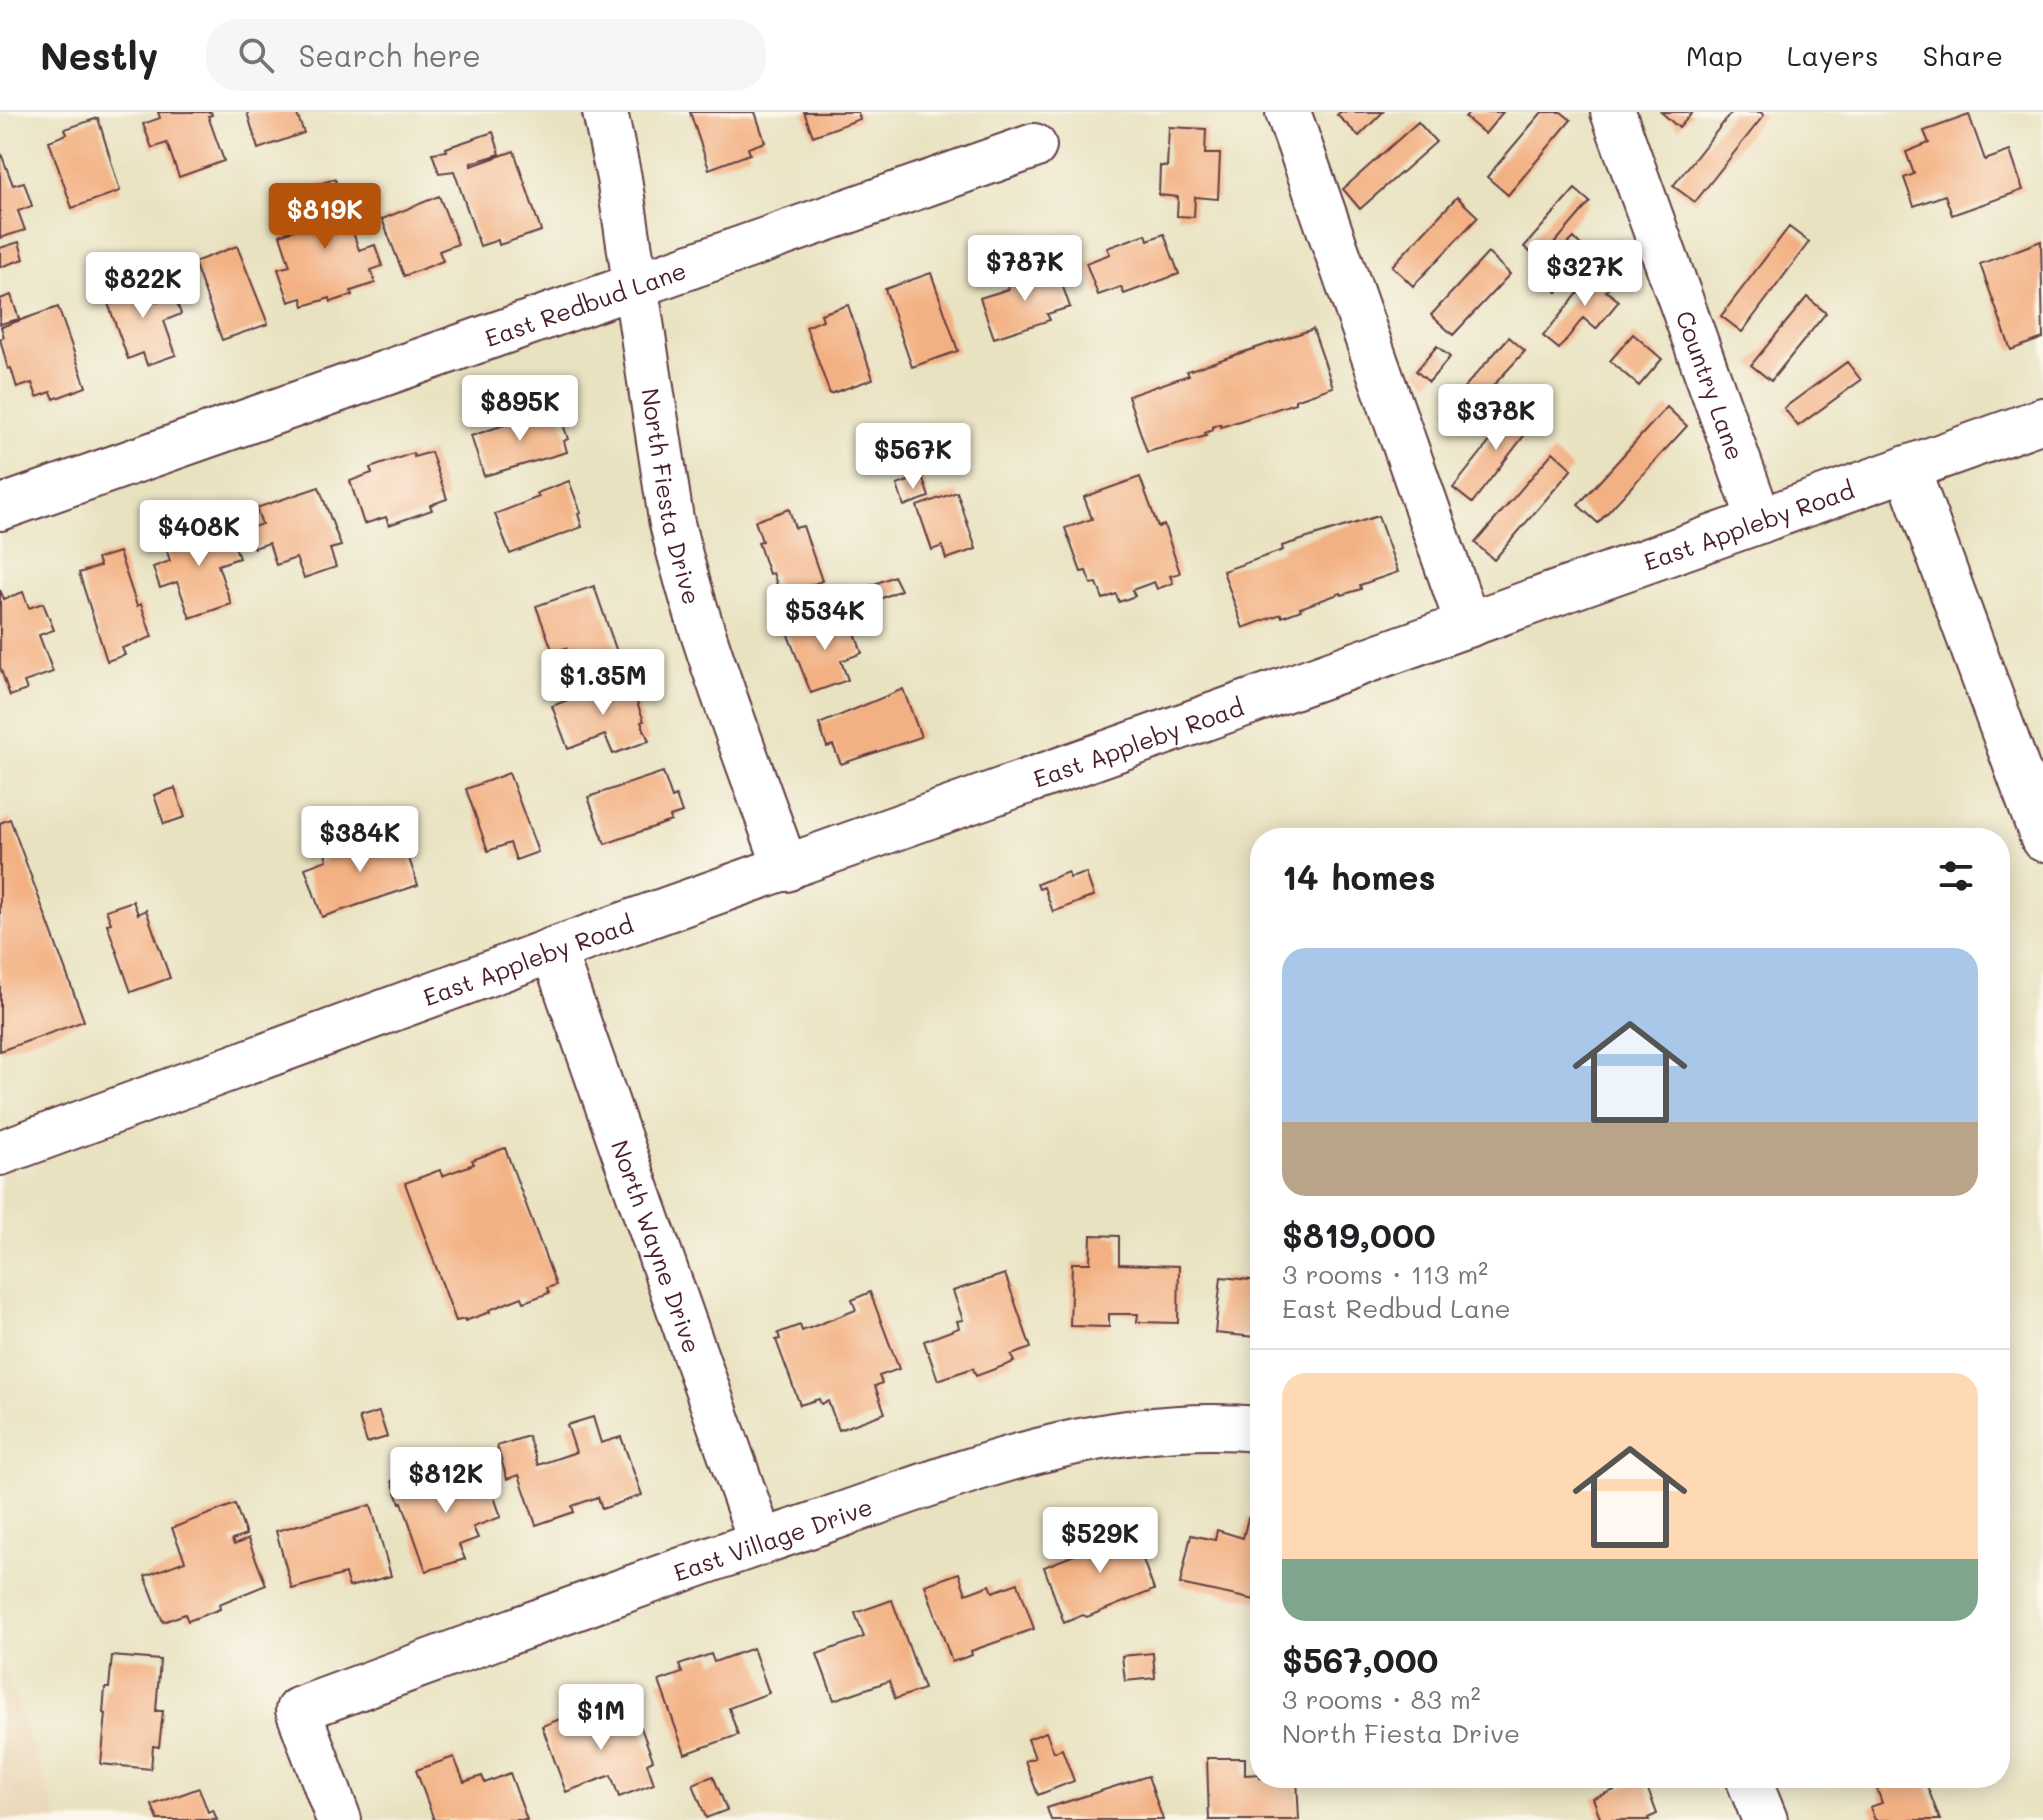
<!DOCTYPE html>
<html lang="en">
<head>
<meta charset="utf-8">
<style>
  :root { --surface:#fff; --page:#f6f6f6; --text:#202124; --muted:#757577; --line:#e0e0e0; --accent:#b45309 }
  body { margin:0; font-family:Mali,sans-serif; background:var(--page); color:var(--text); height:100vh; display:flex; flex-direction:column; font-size:30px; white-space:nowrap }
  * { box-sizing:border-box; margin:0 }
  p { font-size:26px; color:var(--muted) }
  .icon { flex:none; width:44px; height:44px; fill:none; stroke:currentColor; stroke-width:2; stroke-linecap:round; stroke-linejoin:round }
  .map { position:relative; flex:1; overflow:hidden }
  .details { position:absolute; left:1250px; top:716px; width:760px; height:960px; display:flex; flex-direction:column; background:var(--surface); border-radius:32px; box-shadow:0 4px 20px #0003 }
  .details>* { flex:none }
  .price { position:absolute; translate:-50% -68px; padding:0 18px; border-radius:8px; background:#fff; color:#222; font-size:26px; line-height:52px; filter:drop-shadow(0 2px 4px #0008) }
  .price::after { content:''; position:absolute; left:50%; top:48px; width:24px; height:18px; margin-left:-12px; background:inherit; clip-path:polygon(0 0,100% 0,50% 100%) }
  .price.selected { background:var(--accent); color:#fff }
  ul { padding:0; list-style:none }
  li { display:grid; align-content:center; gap:16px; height:424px; padding:0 32px }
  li+li { border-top:2px solid var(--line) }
  li span { display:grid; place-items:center; height:248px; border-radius:24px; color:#555 }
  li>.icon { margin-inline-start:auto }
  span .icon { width:144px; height:144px; fill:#fffc; stroke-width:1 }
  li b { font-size:34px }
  h2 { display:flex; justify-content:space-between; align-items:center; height:96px; padding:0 32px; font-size:34px }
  header { display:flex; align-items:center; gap:48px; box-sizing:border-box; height:112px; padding:0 40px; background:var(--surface); border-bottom:2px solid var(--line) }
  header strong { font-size:38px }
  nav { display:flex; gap:44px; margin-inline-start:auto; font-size:28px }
  .search { width:560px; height:72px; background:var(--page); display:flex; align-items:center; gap:20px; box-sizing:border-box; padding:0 28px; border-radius:32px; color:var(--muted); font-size:30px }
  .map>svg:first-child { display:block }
</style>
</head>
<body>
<header>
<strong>Nestly</strong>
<div class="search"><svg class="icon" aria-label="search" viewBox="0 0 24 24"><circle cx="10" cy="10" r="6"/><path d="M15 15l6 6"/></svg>Search here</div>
<nav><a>Map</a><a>Layers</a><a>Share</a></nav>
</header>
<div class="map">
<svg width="2043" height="1708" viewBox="0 0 2043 1708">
  <rect width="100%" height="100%" fill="#fbf7ec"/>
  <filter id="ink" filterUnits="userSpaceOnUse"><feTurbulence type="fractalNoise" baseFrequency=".0125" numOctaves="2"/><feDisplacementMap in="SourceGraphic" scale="16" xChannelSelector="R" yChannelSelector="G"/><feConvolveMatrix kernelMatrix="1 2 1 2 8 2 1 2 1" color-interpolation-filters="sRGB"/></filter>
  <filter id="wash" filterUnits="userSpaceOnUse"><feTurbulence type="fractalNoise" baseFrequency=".006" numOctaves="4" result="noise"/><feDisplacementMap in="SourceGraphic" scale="32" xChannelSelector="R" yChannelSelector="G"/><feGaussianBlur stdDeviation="1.8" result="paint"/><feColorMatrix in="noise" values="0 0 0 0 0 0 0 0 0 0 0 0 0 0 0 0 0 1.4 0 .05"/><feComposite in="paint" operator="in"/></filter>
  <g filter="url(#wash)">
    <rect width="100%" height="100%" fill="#e9e2c1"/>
    <path fill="#ebd8ba" d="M0,1543L58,1708H0Z"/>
    <g id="blocks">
      <path fill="#f3b082" d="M158,0H211L212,3L208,4L224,49L179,65L167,31L152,36L143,12L160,6Z
        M247,0H296L304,21L258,37Z
        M690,0H755L765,30L748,36L750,42L709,57Z
        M804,0H858L860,7L813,24Z
        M1340,0H1383L1359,24L1337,3Z
        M1470,0H1503L1485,22L1465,5Z
        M1542,0H1561L1571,8L1508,83L1487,65Z
        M1661,0H1693L1679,16Z
        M1732,0H1760L1764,3L1695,90L1673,74Z
        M1969,3L1985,48L2010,39L2023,78L1952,103L1945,83L1914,94L1904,66L1914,62L1906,40L1929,31L1924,19Z
        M98,6L120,79L72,96L49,29L67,22L65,17Z
        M1418,10L1436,30L1360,97L1343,77Z
        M1169,15L1206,17L1205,42H1220L1218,87L1195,85L1194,105L1177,104L1178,85L1159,83L1160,54L1167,55Z
        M493,20L500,42L471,51V54L514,39L541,119L499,133L498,128L480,134L454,59L439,61L432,41L447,39L446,36Z
        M0,39L13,73L24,70L32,94L18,99L25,118L0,126Z
        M335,67L359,138L375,133L382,154L371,158L375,171L351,179L352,183L331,190L330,186L304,194L302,186L289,190L278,157L290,154L280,123L302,115L295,91L316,85L312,74Z
        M1575,77L1590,90L1540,148L1524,135Z
        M439,84L458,132L439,139L443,149L404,164L382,107Z
        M1457,85L1478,105L1413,174L1392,154Z
        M1789,115L1809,130L1742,220L1721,204Z
        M1146,122L1148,128L1164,122L1179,162L1124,182L1121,175L1098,183L1086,151L1110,142L1107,136Z
        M1574,126L1593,146L1557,180L1538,161Z
        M2041,129L2043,226L2011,238L1980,152Z
        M19,130L24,147L0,155V136Z
        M237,134L268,212L222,228L194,150Z
        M1488,141L1510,162L1453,223L1431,203Z
        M1601,153L1617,166L1606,179L1619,189L1596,217L1583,206L1559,237L1543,224Z
        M1057,158L1070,195L1047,202L1050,208L994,226L980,186L1009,177L1007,169L1033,160L1035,166Z
        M931,161L958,239L912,255L885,177Z
        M148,165L157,190L174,183L181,202L164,209L176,243L147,253L143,241L128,247L104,180Z
        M11,183L19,207L0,212V187Z
        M1807,185L1826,201L1771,269L1751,253Z
        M848,193L873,267L830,282L806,215L823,208L821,202Z
        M58,195L86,275L54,287L51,280L37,285L32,271L17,276L11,256L8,257L0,227L4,225L1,215Z
        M1313,217L1333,275L1295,288V291L1221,315L1220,312L1212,315V318L1205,321L1206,324L1147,340L1128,284L1189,263L1187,259Z
        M1633,222L1662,247L1639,274L1610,249Z
        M1509,225L1525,239L1460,310L1445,297Z
        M1437,234L1450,245L1429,270L1416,259Z
        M1847,250L1861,268L1798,314L1784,296Z
        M1522,289L1540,303L1472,391L1453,376Z
        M1667,295L1687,314L1598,411L1578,393Z
        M550,298L552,305L560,303L568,327L564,329L567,340L484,364L471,324Z
        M431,340L447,387L430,393L432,398L389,413L386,405L364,412L350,369L372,361L370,356L413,341L414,345Z
        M1553,340L1572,357L1494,448L1475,431Z
        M922,364L929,385L904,394L897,373Z
        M1140,365L1158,415L1164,413L1180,461L1170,464L1173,471L1157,477L1154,470L1132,478L1135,484L1119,490L1116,482L1103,487L1097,471L1091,472L1086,459L1081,460L1065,416L1092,407L1084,385Z
        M569,369L581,401L578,402L582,415L510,442L495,402L539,385L537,381Z
        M319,375L341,434L330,437L336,455L304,466L296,446L276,453L269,431L254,436L247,417L262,412L256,396Z
        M957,380L976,437L946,447L942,434L932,438L917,394Z
        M789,397L795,416L803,414L822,469L781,484L773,461L769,462L758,430L762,429L755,409Z
        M1378,404L1398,460L1360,473L1361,477L1342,483L1341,481L1300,496L1301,498L1282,505L1281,502L1243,516L1223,459L1283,438L1282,434Z
        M227,411L239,446L218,453L231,492L190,506L177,470L160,476L153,455L170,449L165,433L188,425L187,421L204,415L205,418Z
        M119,440L137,494L141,492L152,525L122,536L125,543L107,549L79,461L100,454L97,447Z
        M894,464L901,478L873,490L867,475Z
        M594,474L618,543L574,558L566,536L553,540L536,494Z
        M0,478L4,487L23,480L29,496L43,491L54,518L39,523L53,560L24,570L27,578L10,584L0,555Z
        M848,502L862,541L841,549L848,568L811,581L788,523Z
        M627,565L644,609L641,610L649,629L613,642L605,623L568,637L552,594Z
        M903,577L921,625L841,652L833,633L827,635L819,612Z
        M663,660L672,686L676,684L682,701L670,705L671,709L605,732L588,685Z
        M509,661L538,740L516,748L510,731L488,739L466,677Z
        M175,676L185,705L164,712L154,683Z
        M10,707L84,909L0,939V711Z
        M401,723L418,773L322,805L305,756L327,748L323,734L347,726L352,739Z
        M1068,760L1070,766L1086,761L1094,784L1053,800L1044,775L1039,777L1037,772Z
        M133,789L138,802L146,798L170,866L131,880L107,812L111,811L106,798Z
        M505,1036L556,1173L547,1176L549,1181L524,1190L522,1185L489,1198L490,1200L465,1209V1207L456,1209L405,1071L440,1058L442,1064L474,1052L472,1048Z
        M1091,1123L1119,1124V1152L1179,1154L1178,1211L1137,1210L1138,1202H1109V1215L1070,1214L1072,1151H1090Z
        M1005,1162L1031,1236L1011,1243L1014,1250L976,1264L973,1256L938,1268L924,1229L959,1216L957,1209L963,1208L953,1179Z
        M1221,1165L1260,1169V1220L1255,1219V1225L1215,1221Z
        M870,1180L899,1257L879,1264L882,1271L875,1274L885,1301L839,1318L828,1289L821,1292L819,1287L800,1293L776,1228L780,1227L778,1221L800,1213L802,1219L856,1198L852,1188Z
        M379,1300L387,1325L367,1331L359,1306Z
        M593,1305L601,1331L621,1325L642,1383L602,1397L598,1385L572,1394L574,1400L536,1413L519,1363L507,1367L497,1334L528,1324L538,1353L576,1340L567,1313Z
        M485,1359L501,1405L473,1415L478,1426L459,1433L465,1447L426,1459L402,1390L400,1391L392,1369L402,1363L417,1361L423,1380Z
        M235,1392L246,1423L232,1428L234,1433L248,1427L266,1473L219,1492L220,1497L188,1509L185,1502L163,1510L145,1464L185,1449L172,1416Z
        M371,1393L391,1464L349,1475L345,1462L292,1477L276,1419Z
        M1248,1406L1260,1409V1489L1180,1472L1191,1423L1215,1428L1217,1418L1243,1426Z
        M1129,1409L1154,1478L1087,1505L1083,1503L1064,1511L1044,1455L1092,1436L1087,1424Z
        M959,1461L966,1482L990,1473L993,1480L1018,1471L1034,1517L971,1539L972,1543L952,1550L925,1473Z
        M892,1488L924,1577L895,1587L889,1569L834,1588L817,1542L864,1525L855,1501Z
        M753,1536L769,1581L729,1596L738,1623L685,1642L659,1569L682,1561L679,1553L711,1542L714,1550Z
        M1153,1541L1155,1566L1125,1569L1122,1544Z
        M112,1544L160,1548L156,1599H163L159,1635L153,1634L151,1657L101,1652L106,1602L103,1601L105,1576H109Z
        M633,1594L653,1648L647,1651L654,1672L619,1685L611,1663L566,1680L542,1614L573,1602L577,1615Z
        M1046,1620L1054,1640L1062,1637L1074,1669L1038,1683L1025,1649L1035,1646L1028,1627Z
        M454,1645L464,1670L482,1664L485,1671L510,1661L527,1708H434L416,1658Z
        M1207,1646H1245V1663L1260,1662V1666H1297L1299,1708H1209Z
        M713,1664L727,1698L706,1706L693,1672Z
        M1148,1664L1163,1708H1051L1047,1696Z
        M1873,1666H1924L1940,1708H1875L1870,1695L1882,1691Z
        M1644,1667L1657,1702L1648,1706L1649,1708H1601L1593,1686Z
        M199,1676L208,1700L213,1698L217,1708H158L152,1693Z"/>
    </g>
  </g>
  <g filter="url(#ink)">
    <use href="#blocks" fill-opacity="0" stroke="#623c42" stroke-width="2"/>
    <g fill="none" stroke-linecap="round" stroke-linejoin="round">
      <defs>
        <g id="minor">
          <path id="s1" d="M605,0L619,66L671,407C699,527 746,641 786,757"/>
          <path d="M1288,0L1468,513"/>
          <path id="s2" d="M1613,0L1760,409"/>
          <path d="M1907,356L2043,727"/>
          <path id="s3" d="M0,396L1034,34"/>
          <path id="s4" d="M553,838L761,1430"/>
          <path id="s5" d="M0,1041L553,838L2043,308"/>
          <path d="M1748,1666L1765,1708"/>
          <path id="s6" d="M339,1708L298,1598C470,1535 642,1470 815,1412C963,1361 1100,1303 1260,1317"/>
        </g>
      </defs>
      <use href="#minor" stroke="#623c42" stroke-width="48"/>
      <use href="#minor" stroke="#fff" stroke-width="44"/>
    </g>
  </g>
  <g text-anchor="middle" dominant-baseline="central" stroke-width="6" stroke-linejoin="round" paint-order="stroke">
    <g font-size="24" fill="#4a1f2b" stroke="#fbf7ec">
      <text stroke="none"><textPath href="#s3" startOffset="620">East Redbud Lane</textPath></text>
      <text stroke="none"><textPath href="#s2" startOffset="290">Country Lane</textPath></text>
      <text stroke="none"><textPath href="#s1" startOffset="390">North Fiesta Drive</textPath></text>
      <text stroke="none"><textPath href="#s5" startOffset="1858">East Appleby Road</textPath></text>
      <text stroke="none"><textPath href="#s5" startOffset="1210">East Appleby Road</textPath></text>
      <text stroke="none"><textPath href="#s5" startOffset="562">East Appleby Road</textPath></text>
      <text stroke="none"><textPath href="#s4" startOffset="314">North Wayne Drive</textPath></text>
      <text stroke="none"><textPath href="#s6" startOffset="622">East Village Drive</textPath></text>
    </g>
  </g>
</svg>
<b class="price selected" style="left:325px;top:139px">$819K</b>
<b class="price" style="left:1025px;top:191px">$787K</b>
<b class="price" style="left:1585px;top:196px">$327K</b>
<b class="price" style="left:143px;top:208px">$822K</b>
<b class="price" style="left:520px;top:331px">$895K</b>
<b class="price" style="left:1496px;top:340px">$378K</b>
<b class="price" style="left:913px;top:379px">$567K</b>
<b class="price" style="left:199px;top:456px">$408K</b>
<b class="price" style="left:825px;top:540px">$534K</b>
<b class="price" style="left:603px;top:605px">$1.35M</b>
<b class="price" style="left:360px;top:762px">$384K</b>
<b class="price" style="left:446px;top:1403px">$812K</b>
<b class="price" style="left:1100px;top:1463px">$529K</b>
<b class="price" style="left:601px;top:1640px">$1M</b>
<section class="details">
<h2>14 homes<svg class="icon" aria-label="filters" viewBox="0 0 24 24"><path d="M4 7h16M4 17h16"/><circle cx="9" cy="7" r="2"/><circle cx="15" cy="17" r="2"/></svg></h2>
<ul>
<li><span style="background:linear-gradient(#a9c7e8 70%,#b9a48a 0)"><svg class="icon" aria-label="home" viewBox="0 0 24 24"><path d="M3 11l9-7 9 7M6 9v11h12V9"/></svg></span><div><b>$819,000</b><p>3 rooms · 113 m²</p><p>East Redbud Lane</p></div></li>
<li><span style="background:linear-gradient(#ffd9b3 75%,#7fa58c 0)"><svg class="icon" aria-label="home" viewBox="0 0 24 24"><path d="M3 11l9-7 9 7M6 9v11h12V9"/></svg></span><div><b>$567,000</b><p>3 rooms · 83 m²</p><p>North Fiesta Drive</p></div></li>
</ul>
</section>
</div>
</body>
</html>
